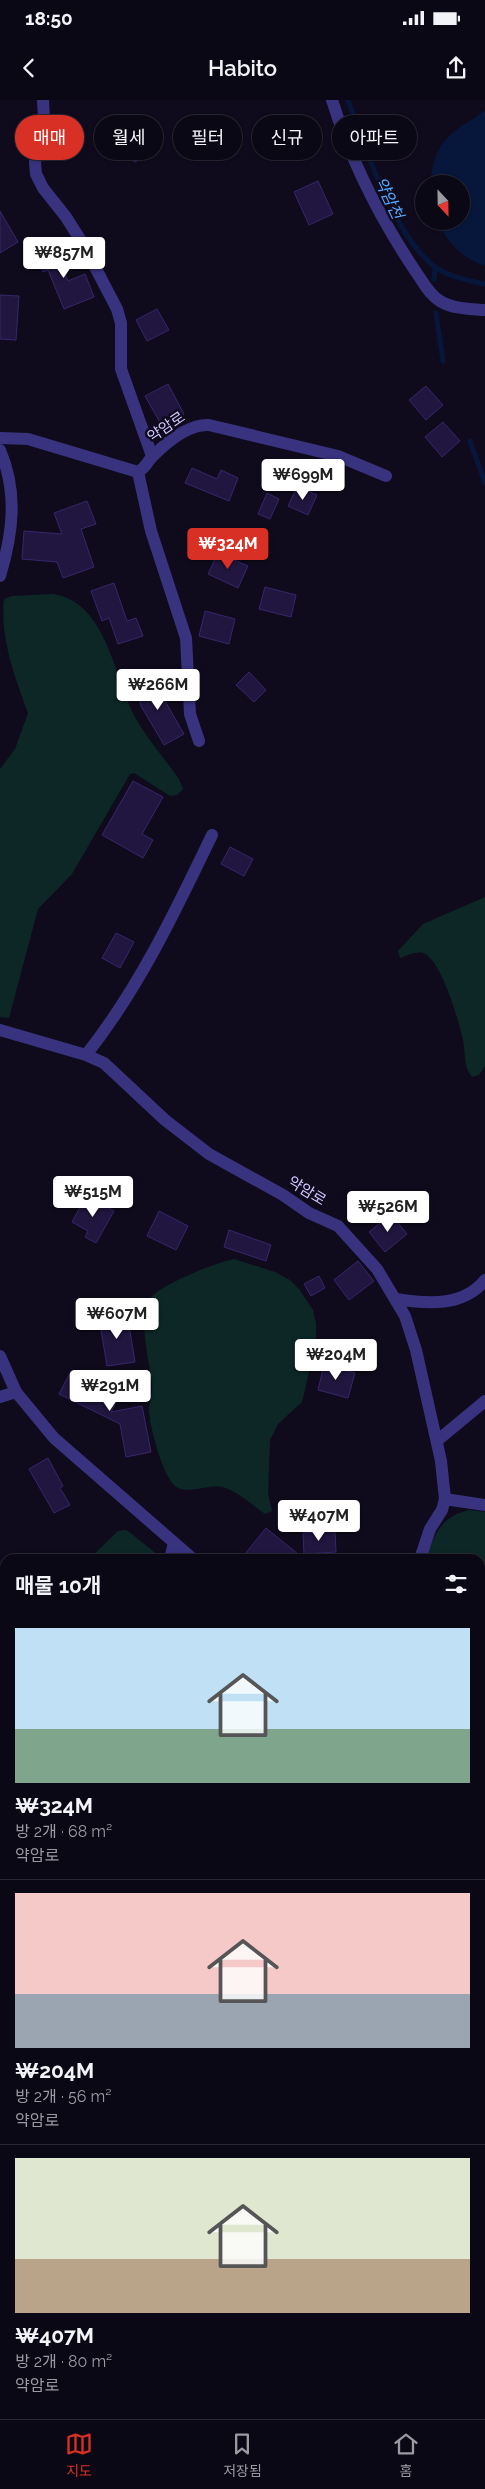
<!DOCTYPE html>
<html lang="ko">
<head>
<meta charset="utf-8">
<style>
  :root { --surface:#0b0816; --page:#191623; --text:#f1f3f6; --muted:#9a9aa1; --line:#2b2935; --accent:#d93025 }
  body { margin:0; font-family:Raleway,"Noto Sans KR",sans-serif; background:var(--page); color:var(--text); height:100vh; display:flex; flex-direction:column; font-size:19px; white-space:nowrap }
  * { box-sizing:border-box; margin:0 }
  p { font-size:16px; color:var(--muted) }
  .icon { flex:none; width:28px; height:28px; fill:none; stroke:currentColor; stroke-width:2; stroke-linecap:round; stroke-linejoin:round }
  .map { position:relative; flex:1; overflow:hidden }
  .side { position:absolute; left:0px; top:1454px; width:485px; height:866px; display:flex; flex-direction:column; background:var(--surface); border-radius:15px 15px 0 0; box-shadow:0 1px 4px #0004,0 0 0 1px var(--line) }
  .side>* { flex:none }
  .banner { position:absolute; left:15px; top:15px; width:455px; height:45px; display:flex; gap:10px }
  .needle { width:32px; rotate:158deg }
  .controls { position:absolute; left:415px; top:75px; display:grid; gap:10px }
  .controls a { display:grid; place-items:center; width:55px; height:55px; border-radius:50%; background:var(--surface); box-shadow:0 1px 4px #0004,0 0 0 1px var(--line); font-size:25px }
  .price { position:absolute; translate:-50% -42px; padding:0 11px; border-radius:5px; background:#fff; color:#222; font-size:16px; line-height:32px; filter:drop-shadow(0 1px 2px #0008) }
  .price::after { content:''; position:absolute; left:50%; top:30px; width:15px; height:11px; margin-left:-8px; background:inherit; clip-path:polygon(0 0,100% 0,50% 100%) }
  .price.current { background:var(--accent); color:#fff }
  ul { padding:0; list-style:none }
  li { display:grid; align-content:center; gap:10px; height:265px; padding:0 15px }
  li+li { border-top:1px solid var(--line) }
  li span { display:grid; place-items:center; height:155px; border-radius:0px; color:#555 }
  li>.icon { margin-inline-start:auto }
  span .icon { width:90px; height:90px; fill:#fffc; stroke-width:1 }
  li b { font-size:21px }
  h2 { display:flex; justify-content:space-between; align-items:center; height:60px; padding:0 15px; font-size:21px }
  .tag { padding:0 18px; border-radius:22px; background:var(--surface); box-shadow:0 1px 4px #0004,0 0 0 1px var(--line); font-size:18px; line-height:45px }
  .tag.current { background:var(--accent); color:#fff }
  .status { display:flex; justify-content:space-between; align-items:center; height:35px; padding:0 25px; background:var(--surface); direction:ltr }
  .status svg { height:14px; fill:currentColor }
  header { display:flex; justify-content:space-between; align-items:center; height:65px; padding:0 15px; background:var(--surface); font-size:22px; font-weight:600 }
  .dock { display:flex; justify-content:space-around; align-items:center; height:70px; border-top:1px solid var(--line); background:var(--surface); font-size:14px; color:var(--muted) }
  .dock a { display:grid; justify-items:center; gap:2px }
  .dock .current { color:var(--accent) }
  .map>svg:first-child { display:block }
</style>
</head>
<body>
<div class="status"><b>18:50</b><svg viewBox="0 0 49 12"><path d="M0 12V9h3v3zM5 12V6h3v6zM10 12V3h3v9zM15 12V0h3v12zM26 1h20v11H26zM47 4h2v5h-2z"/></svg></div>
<header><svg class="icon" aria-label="back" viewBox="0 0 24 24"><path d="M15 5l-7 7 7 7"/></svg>Habito<svg class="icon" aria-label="share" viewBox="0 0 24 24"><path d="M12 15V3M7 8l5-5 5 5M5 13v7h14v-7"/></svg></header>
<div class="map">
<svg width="485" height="2319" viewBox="0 0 485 2319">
  <rect width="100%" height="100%" fill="#0f0b1d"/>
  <path fill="#0d2727" d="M53,494C107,502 114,578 136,619C148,640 165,659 179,679L183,689L177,695L170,696L134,673L130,674L72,774L38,809L9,918L0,917V669L15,649L28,613C15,577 0,539 4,499L12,496Z
    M485,797V966L479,975L472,977C463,967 466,953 463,940C459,922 441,858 423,853C415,851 407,856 400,858L398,851L423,824Z
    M234,1159L275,1172L290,1180L299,1189L313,1210L316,1224V1242L302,1302L278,1324L270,1340L268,1393L272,1411L265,1414C252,1405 239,1392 223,1387C209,1383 188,1396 175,1386C163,1376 150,1328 149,1311C149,1303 153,1294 152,1285C150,1263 137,1218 150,1199C159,1185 217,1162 234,1159Z
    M469,1410L485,1412V1586L480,1588V1459H425C437,1432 439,1418 469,1410Z
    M124,1430L128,1431L163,1459H89L118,1431Z
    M0,1609L5,1622V1821L0,1824Z
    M5,2051V2107L0,2109V2052Z
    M0,2226L5,2227V2315H71L72,2319H0Z
    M480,2282L485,2286V2319H179L196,2315H480Z"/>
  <path fill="#06173b" d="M485,11V166C462,158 448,143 437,121H461V84H430C435,39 450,34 485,11Z"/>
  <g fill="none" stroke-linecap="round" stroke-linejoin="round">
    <path stroke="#06173b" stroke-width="5" d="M348,0C364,46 395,137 434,166C448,177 468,180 485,184
      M434,179L435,167
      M436,213L443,261
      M470,341L485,383"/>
  </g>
  <path fill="#20163f" stroke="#38266c" d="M124,28L146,37L136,62L114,53Z
    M318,81L333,114L309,125L294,92Z
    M0,111L18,142L0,153Z
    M51,144L68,181L85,174L94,197L64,209L48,170L43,172L34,153Z
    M0,195L19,196L16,240L0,239Z
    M157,209L169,230L147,241L136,220Z
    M168,284L184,314L162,326L145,296Z
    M426,286L443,305L426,320L409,300Z
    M443,322L460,341L442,357L425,337Z
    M192,368L217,379L221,370L238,378L229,401L185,383Z
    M297,387L317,395L308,415L288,406Z
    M267,393L279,399L270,419L258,414Z
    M87,401L96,424L81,429L94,467L63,478L57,462L22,459L24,431L62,434L54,413Z
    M218,453L248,466L238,488L208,474Z
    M114,483L127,521L136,518L143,536L118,544L109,518L102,521L91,491Z
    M265,487L296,495L291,517L259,509Z
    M205,511L235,519L229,544L199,536Z
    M249,572L266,590L254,602L236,585Z
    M160,578L166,595L162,596L184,634L164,645L141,606L135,586Z
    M133,681L163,697L142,734L153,740L143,758L102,735Z
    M230,747L253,759L244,776L221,764Z
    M116,833L134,842L120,868L102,858Z
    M86,1096L114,1111L96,1143L85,1137L88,1131L72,1122Z
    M159,1111L188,1126L176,1150L147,1136Z
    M391,1114L407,1134L385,1152L369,1132Z
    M229,1130L271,1145L266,1161L224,1147Z
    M358,1161L374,1181L349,1200L334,1180Z
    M319,1176L325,1188L311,1196L304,1184Z
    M127,1213L135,1262L107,1266L99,1218Z
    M324,1265L355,1273L348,1298L318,1290Z
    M71,1271L119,1296L111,1312L142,1306L151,1352L126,1357L120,1324L59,1294Z
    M48,1358L63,1386L60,1388L70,1405L54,1413L29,1369Z
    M266,1428L304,1459H241Z
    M335,1431L336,1452L304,1454L303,1433Z"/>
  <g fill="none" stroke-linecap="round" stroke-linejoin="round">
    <path stroke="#39337f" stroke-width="9" d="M480,1812L485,1808"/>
    <path stroke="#39337f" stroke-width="12" d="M43,0L44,19L35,62L36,74L43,88L66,117L83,144L117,209L121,223V269L152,356
      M332,0C351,61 382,122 418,175C425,185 430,195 440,201C453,209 470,209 485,210
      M0,338L28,339L138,372C148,366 146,362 154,355C168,341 189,324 209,325L338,356L386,376
      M0,350C18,392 13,433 0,476
      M138,372L151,431L186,538L190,614L199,641
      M0,930L86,955L104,963L165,1020L209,1054L283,1095L309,1113L338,1126L377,1169L405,1216L416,1250L441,1361L445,1399L442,1410L430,1429L420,1459
      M86,955C139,888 175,812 212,735
      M396,1199C428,1204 463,1207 485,1180
      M0,1297L16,1292
      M438,1340L485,1301
      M445,1399L485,1405
      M170,1459L174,1443
      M480,2114L485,2112"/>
    <path stroke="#39337f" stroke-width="12" d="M0,1256L16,1292L54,1338L193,1459
      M480,1992L485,1998"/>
  </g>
  <g text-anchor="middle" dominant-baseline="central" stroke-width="5" stroke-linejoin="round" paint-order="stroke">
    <g font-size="15" fill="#d0c7ff" stroke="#0f0b1d">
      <text transform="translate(166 327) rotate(-34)">약암로</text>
      <text transform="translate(307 1091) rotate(31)">약암로</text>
    </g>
    <g font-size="16" font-style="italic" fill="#55a8ff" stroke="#0f0b1d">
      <text transform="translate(389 98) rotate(64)">약암천</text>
    </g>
  </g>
</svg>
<div class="controls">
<a><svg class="needle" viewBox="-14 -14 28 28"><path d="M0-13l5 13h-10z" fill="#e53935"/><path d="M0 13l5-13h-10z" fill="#9a9aa1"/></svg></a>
</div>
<b class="price" style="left:64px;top:179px">₩857M</b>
<b class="price" style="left:303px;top:401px">₩699M</b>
<b class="price current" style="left:228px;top:470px">₩324M</b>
<b class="price" style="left:158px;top:611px">₩266M</b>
<b class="price" style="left:93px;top:1118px">₩515M</b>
<b class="price" style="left:388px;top:1133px">₩526M</b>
<b class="price" style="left:117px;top:1240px">₩607M</b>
<b class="price" style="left:336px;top:1281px">₩204M</b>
<b class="price" style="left:110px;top:1312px">₩291M</b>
<b class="price" style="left:319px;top:1442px">₩407M</b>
<div class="banner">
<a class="tag current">매매</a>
<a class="tag">월세</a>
<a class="tag">필터</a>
<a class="tag">신규</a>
<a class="tag">아파트</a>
</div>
<section class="side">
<h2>매물 10개<svg class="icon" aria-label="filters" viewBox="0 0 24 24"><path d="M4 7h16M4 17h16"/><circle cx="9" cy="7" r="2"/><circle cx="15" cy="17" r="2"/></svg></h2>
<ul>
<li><span style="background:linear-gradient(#bfe0f5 65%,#7fa58c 0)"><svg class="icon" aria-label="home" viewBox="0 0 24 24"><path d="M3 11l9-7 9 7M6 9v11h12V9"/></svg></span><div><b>₩324M</b><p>방 2개 · 68 m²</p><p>약암로</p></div></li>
<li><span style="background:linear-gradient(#f6c9c9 65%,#9aa5b1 0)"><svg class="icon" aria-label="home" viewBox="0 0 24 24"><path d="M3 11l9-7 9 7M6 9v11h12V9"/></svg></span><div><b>₩204M</b><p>방 2개 · 56 m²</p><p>약암로</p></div></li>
<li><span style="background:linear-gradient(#dfe7d0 65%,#b9a48a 0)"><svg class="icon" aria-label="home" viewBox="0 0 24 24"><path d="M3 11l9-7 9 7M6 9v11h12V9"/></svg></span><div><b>₩407M</b><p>방 2개 · 80 m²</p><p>약암로</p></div></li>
</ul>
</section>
</div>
<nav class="dock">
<a class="current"><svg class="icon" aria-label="map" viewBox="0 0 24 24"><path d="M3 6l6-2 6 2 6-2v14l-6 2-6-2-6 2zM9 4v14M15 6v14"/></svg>지도</a>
<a><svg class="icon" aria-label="saved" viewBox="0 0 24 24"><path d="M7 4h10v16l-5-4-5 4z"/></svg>저장됨</a>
<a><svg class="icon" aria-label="home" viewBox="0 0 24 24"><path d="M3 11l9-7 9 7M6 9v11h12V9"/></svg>홈</a>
</nav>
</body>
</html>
